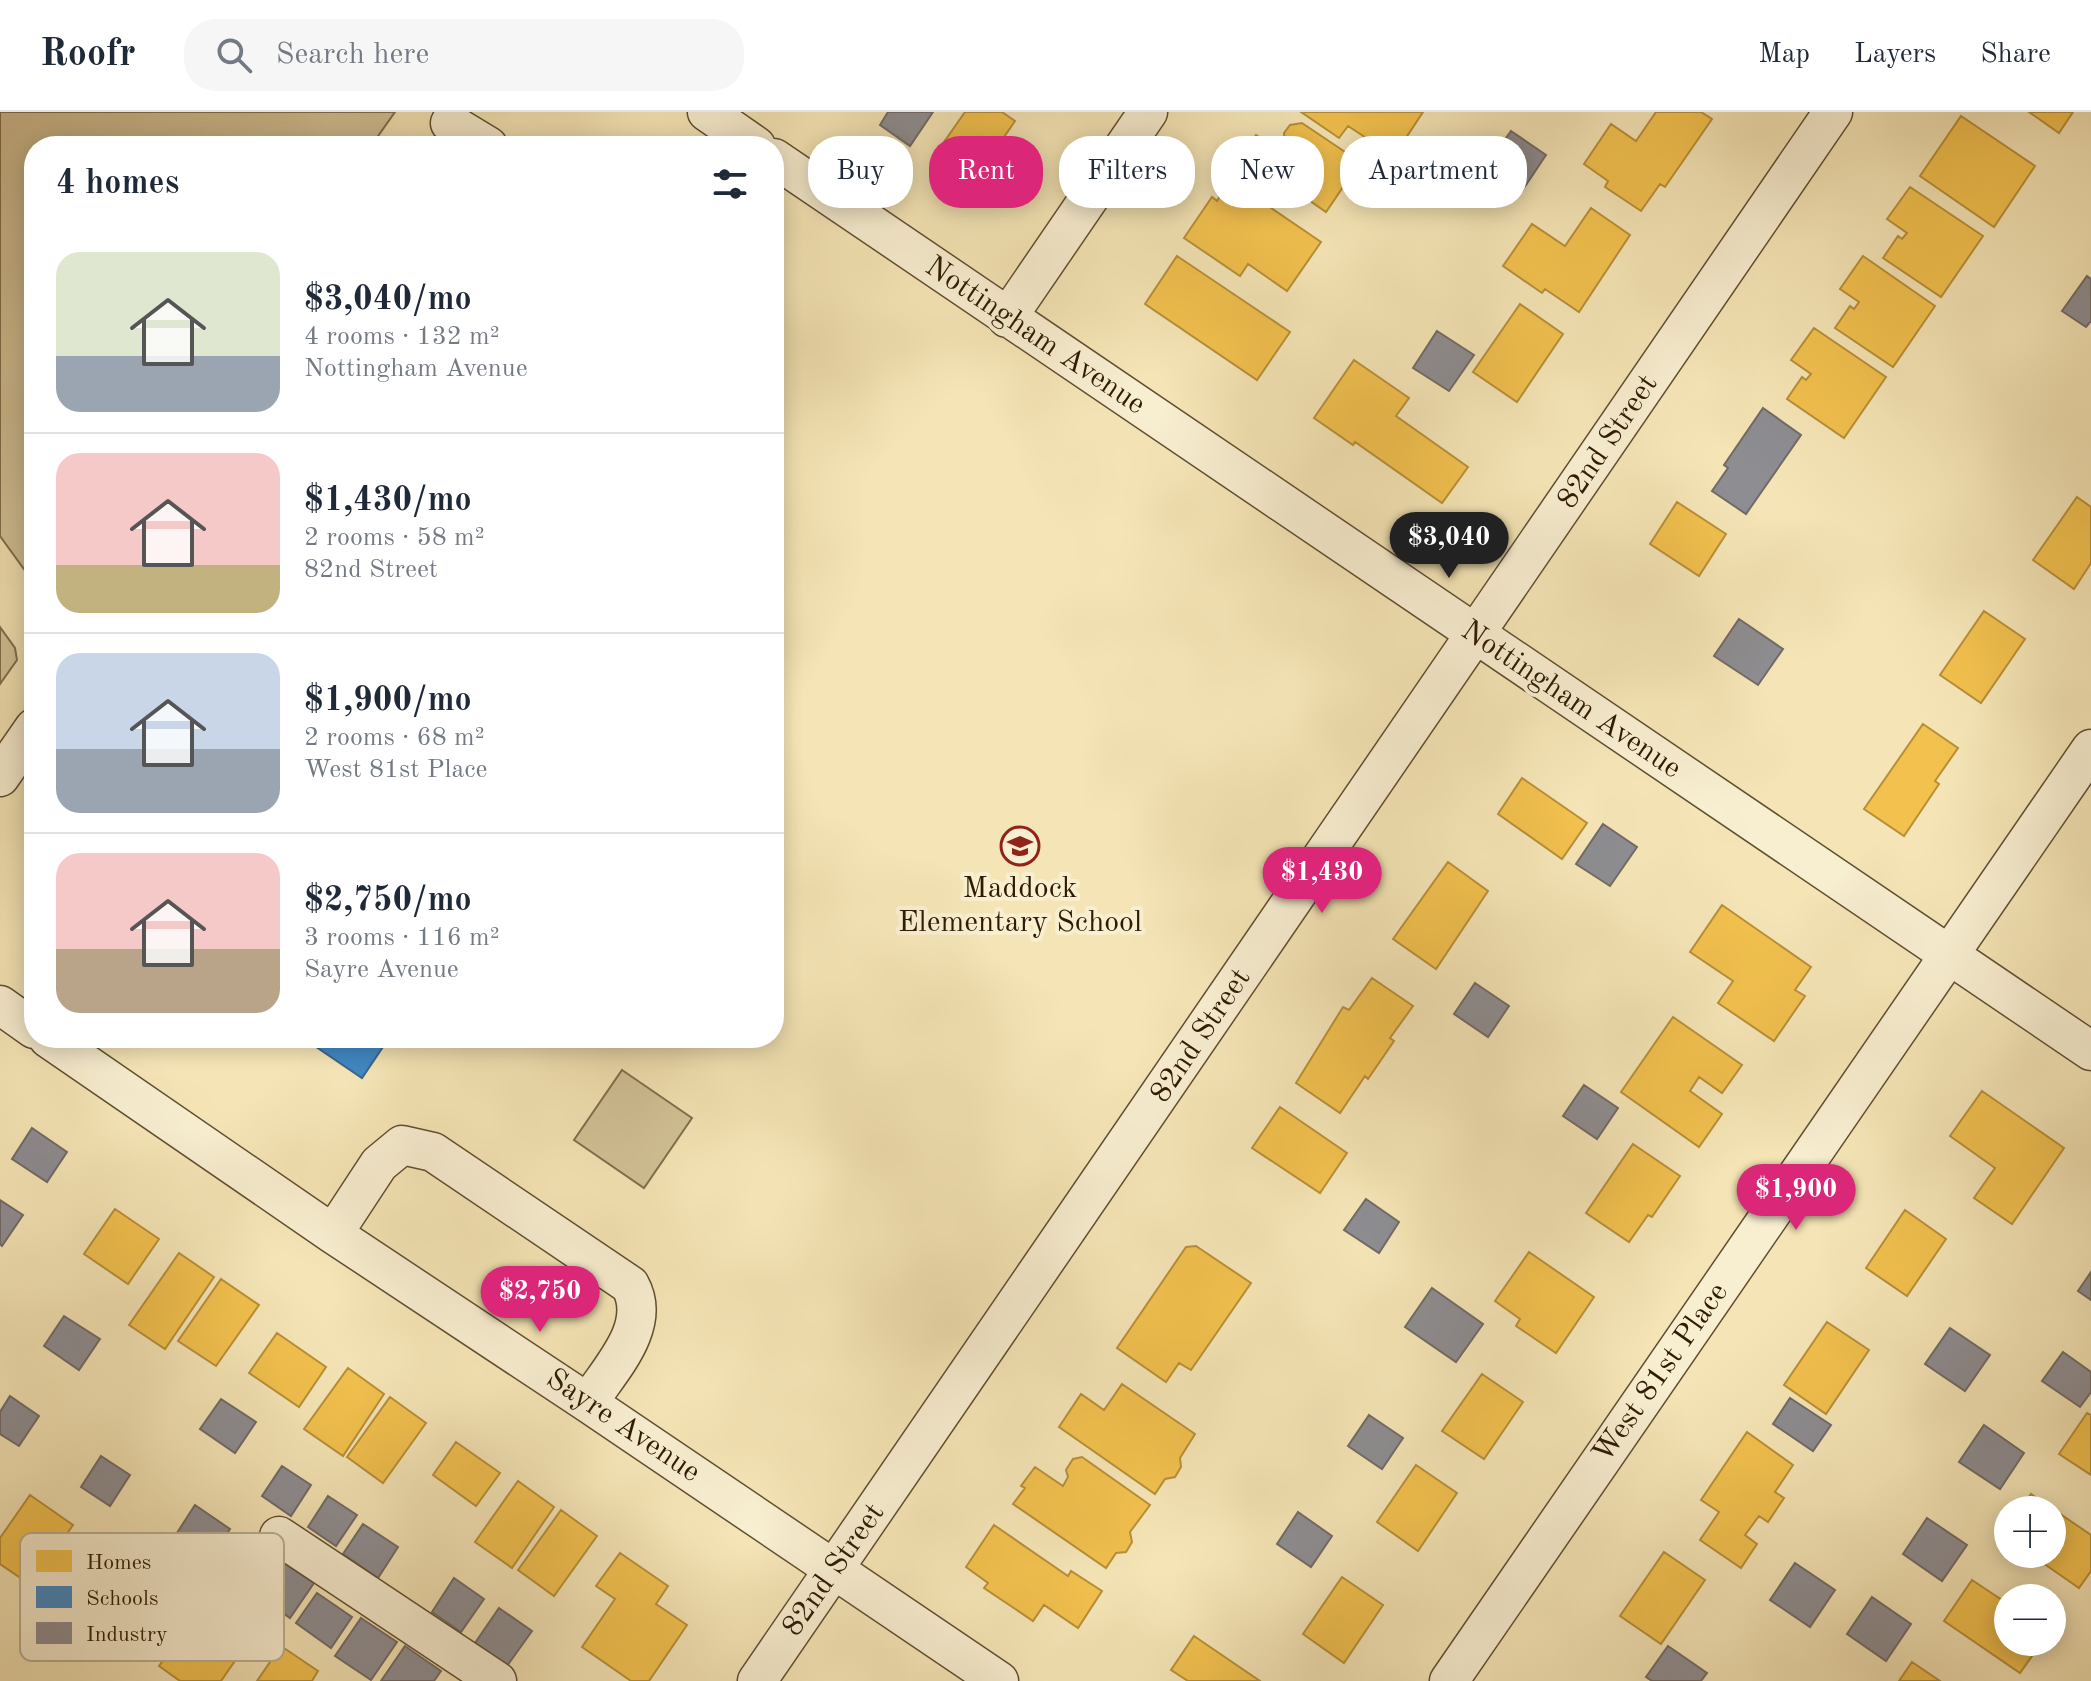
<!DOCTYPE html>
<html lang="en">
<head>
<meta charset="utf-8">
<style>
  :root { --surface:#fff; --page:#f6f6f7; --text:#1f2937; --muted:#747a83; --line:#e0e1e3; --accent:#db2777 }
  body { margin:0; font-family:"Old Standard TT",serif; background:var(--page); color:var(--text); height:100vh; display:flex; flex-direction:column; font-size:30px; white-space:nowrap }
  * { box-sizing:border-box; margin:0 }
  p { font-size:26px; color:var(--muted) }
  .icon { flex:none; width:44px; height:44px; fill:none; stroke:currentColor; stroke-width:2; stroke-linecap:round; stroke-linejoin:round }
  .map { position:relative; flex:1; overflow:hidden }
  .panel { position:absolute; left:24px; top:24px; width:760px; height:912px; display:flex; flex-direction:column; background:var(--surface); border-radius:32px; box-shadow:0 4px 20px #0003 }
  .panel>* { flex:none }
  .hud { position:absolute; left:808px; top:24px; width:760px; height:72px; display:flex; gap:16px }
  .controls { position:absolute; left:1994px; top:1384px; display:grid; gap:16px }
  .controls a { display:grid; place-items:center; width:72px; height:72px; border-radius:50%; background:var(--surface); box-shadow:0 4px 20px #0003; font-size:40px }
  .price { position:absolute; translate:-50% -68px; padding:0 18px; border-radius:28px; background:var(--accent); color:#fff; font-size:26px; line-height:52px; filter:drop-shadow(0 2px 4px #0008) }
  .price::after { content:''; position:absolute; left:50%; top:48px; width:24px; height:18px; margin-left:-12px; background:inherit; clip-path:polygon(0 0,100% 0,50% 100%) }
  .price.selected { background:#222; color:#fff }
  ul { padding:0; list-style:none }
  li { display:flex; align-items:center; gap:24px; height:200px; padding:0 32px }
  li+li { border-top:2px solid var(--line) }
  li span { display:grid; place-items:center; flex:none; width:224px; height:160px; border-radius:24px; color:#555 }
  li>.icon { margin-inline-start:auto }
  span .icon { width:96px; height:96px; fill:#fffc; stroke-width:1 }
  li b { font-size:34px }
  h2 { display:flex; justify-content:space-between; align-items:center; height:96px; padding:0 32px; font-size:34px }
  .pill { padding:0 28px; border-radius:32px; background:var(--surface); box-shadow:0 4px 20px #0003; font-size:28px; line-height:72px }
  .pill.selected { background:var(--accent); color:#fff }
  header { display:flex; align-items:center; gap:48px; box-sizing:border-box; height:112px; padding:0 40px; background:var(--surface); border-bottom:2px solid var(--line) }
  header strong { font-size:38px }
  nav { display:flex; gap:44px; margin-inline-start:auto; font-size:28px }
  .search { width:560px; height:72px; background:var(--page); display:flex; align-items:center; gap:20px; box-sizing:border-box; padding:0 28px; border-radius:32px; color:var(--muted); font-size:30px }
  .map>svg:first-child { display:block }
</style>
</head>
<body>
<header>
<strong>Roofr</strong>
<div class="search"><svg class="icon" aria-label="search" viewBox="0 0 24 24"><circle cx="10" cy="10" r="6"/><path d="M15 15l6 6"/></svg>Search here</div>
<nav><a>Map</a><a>Layers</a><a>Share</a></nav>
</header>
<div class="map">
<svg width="2091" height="1569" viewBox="0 0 2091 1569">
  <rect width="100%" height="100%" fill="#f5e5b6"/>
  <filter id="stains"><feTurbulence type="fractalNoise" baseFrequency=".0025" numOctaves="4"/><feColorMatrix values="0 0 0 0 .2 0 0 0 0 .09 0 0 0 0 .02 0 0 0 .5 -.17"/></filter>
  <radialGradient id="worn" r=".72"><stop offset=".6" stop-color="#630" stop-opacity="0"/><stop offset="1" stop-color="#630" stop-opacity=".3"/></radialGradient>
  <path fill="#d3c398" stroke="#816f4e" stroke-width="2" d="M0,0H395L371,34H34V471L0,424Z
    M0,515L15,536L17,548L0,572Z
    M622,958L692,1006L644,1076L574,1028Z"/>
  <path fill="#f2c14e" stroke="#b88f38" stroke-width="2" d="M965,0H1002L1015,9L982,57L944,30Z
    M1301,0H1423L1394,44L1348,14L1339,26Z
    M1656,0H1701L1712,7L1665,75L1660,72L1641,99L1605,75L1608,69L1584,52L1611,12L1636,29Z
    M2029,0H2073L2059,21Z
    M1961,4L2035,54L1994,115L1920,64Z
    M1302,11L1360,50L1326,100L1287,73L1279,85L1234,54L1256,23L1287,43L1290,37L1285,33L1284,21L1290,13Z
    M1230,68L1321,130L1287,179L1248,152L1240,164L1184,126L1212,85L1217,89Z
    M1910,75L1983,124L1941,185L1883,146L1898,124L1902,127L1907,121L1887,107Z
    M1591,96L1630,123L1579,200L1545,177L1542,181L1503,154L1532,112L1565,134Z
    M1177,144L1290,220L1257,268L1145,192Z
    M1863,144L1935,194L1893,255L1835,216L1850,194L1854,197L1859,190L1840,177Z
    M1520,192L1563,222L1517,290L1473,260Z
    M1814,216L1886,265L1844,326L1787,287L1802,265L1806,268L1811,262L1791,248Z
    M1354,248L1409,286L1396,304L1468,355L1442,391L1355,330L1353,333L1314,306Z
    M2077,385L2091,395V451L2074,477L2033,448Z
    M1677,390L1726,422L1699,464L1650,432Z
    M1984,499L2025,527L1981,591L1940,563Z
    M1923,612L1958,636L1935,669L1939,672L1904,724L1864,697Z
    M1522,666L1587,711L1562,747L1498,702Z
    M1448,750L1488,779L1436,857L1393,827Z
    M1722,793L1811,855L1795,878L1805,884L1774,929L1718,891L1733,869L1690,840Z
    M1372,866L1413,894L1390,926L1394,929L1368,967L1365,964L1340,1001L1296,971L1343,895L1349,898Z
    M1673,905L1742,953L1722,981L1699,965L1690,979L1722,1002L1699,1035L1621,980Z
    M1982,979L2064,1036L2012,1112L1974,1086L1995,1056L1950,1024Z
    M1280,995L1347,1041L1320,1081L1252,1036Z
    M1633,1032L1680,1064L1652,1105L1648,1103L1629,1130L1586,1101Z
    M115,1097L159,1127L128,1172L84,1142Z
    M1905,1098L1946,1127L1907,1184L1866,1156Z
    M1196,1134L1251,1171L1191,1258L1179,1251L1166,1270L1117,1236L1186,1135Z
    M1529,1140L1594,1185L1556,1241L1516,1214L1520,1207L1495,1189Z
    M179,1141L214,1165L165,1237L129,1213Z
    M221,1167L259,1193L216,1254L178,1229Z
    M1827,1210L1869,1238L1826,1302L1784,1273Z
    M277,1221L326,1255L299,1295L249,1261Z
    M348,1256L384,1282L343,1344L304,1317Z
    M1482,1262L1523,1290L1484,1347L1442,1319Z
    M1122,1272L1195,1322L1180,1346L1181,1355L1175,1365L1165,1367L1155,1382L1059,1315L1081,1282L1104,1298Z
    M390,1285L426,1311L383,1371L347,1345Z
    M2087,1301L2091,1303V1363L2059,1342Z
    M1747,1320L1793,1353L1775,1380L1784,1386L1768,1410L1759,1404L1745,1423L1757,1432L1741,1456L1700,1428L1719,1400L1701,1388Z
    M456,1330L500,1361L476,1394L433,1363Z
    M1082,1345L1150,1393L1130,1420L1132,1430L1126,1440L1116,1441L1106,1456L1013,1392L1025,1376L1021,1374L1035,1355L1063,1374L1068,1365L1066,1358L1073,1347Z
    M1416,1353L1457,1381L1418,1439L1377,1410Z
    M518,1369L554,1395L512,1456L475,1430Z
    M2031,1382L2091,1423V1459L2079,1476L2030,1442H2052V1398H2020Z
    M30,1383L73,1413L31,1473L0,1452V1426Z
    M561,1398L597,1424L554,1484L518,1458Z
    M994,1413L1068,1464L1071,1459L1102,1479L1078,1516L1044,1493L1033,1509L984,1476L988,1471L966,1455Z
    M1664,1440L1705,1468L1661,1532L1620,1504Z
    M620,1441L668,1474L656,1492L687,1513L649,1569H631L582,1535L615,1487L596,1474Z
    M1342,1465L1383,1493L1344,1551L1303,1522Z
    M1972,1468L2008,1492V1530H2042L2020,1561L1944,1509Z
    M233,1509L253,1523L221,1569H180L159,1554L179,1525L208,1545Z
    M1194,1524L1260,1569H1188L1171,1558Z
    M281,1534L318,1559L312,1569H257Z
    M1912,1550L1940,1569H1899Z"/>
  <path fill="#3f88c5" stroke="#3a678b" stroke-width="2" d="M303,926H389L362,966Z"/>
  <path fill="#8d8d92" stroke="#716b67" stroke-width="2" d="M888,0H933L910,34L880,13Z
    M1511,19L1546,43L1522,79L1486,55Z
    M2087,164L2091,167V209L2086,215L2062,199Z
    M1437,219L1474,243L1449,279L1413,256Z
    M1763,296L1801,323L1746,402L1712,379L1728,356L1724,353Z
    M1739,507L1783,537L1758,573L1714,544Z
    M1603,712L1637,735L1610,774L1576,752Z
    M1475,871L1509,894L1488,925L1454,902Z
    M1584,973L1618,996L1597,1027L1563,1004Z
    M32,1016L67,1040L47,1070L12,1047Z
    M1366,1087L1399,1110L1379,1141L1344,1118Z
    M0,1088L23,1103L2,1134L0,1132Z
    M2091,1160V1188L2078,1179Z
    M1432,1176L1483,1212L1456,1250L1405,1215Z
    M64,1204L100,1227L79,1258L44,1234Z
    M1950,1216L1990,1243L1965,1279L1925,1252Z
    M2063,1240L2091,1260V1280L2080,1295L2042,1269Z
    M10,1284L39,1304L19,1334L0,1322V1300Z
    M1790,1286L1831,1313L1813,1339L1773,1312Z
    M221,1287L256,1310L235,1341L200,1317Z
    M1369,1303L1403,1326L1382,1357L1348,1334Z
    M1984,1313L2024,1341L2000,1377L1959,1350Z
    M101,1344L130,1363L110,1394L81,1375Z
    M282,1354L311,1373L291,1404L262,1384Z
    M328,1384L357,1403L336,1434L308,1415Z
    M195,1393L230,1417L210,1448L175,1424Z
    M1298,1400L1332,1424L1311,1455L1277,1432Z
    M1927,1406L1967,1433L1942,1469L1903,1442Z
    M363,1412L398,1435L378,1466L343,1442Z
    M281,1449L314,1471L290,1506L257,1483Z
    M1795,1451L1835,1478L1810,1515L1770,1488Z
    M454,1466L484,1487L461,1520L432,1500Z
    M317,1481L352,1505L331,1536L296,1511Z
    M1872,1485L1911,1512L1886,1549L1847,1522Z
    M499,1496L532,1519L507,1554L475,1531Z
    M361,1506L397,1530L371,1568L335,1544Z
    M405,1534L441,1559L434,1569H381Z
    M1668,1534L1707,1561L1701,1569H1652L1646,1565Z"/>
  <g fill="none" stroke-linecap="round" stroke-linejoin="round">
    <defs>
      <path id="minor" d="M707,0L756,34
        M450,11L488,34
        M774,46L2091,939
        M1007,206L1148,0
        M0,665L34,616
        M0,893L34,917
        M48,926L333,1122L588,1291L999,1569
        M333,1122L379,1052L402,1033L433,1040L630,1173C653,1214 610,1257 588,1291
        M279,1424L497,1569
        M757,1569L1833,0
        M1449,1569L2091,637"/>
    </defs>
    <use href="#minor" stroke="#604e30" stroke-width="41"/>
    <use href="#minor" stroke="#f8eed0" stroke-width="38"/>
  </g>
  <defs>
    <symbol id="school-ring" viewBox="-11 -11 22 22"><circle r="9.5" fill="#f8eed0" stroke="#8f2418" stroke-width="1.5"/><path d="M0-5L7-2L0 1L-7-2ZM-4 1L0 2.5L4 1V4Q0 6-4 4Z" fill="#8f2418"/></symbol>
  </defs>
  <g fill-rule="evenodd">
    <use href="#school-ring" x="998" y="712" width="44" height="44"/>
  </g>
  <g text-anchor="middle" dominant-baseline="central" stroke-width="8" stroke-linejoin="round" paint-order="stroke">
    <g font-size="30" fill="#2f1b03" stroke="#f8eed0">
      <text transform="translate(1035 224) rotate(34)">Nottingham Avenue</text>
      <text transform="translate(1608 330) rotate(-56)">82nd Street</text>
      <text transform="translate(1571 588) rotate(34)">Nottingham Avenue</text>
      <text transform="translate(1201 924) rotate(-56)">82nd Street</text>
      <text transform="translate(1661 1261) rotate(-55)">West 81st Place</text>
      <text transform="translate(623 1314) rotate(34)">Sayre Avenue</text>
      <text transform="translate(834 1458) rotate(-55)">82nd Street</text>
    </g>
    <g font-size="30" fill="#2f1b03" stroke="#f8eed0">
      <text x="1020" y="777">Maddock<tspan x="1020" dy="34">Elementary School</tspan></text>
    </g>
  </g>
  <rect x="20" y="1421" width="264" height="128" rx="12" fill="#f8eed0" stroke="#bcaf92" stroke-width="2"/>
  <rect x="36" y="1438" width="36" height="22" fill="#f2c14e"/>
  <rect x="36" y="1474" width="36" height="22" fill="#3f88c5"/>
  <rect x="36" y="1510" width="36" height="22" fill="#8d8d92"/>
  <g font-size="22" fill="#2f1b03">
    <text x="86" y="1457">Homes</text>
    <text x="86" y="1493">Schools</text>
    <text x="86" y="1529">Industry</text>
  </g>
  <rect width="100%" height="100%" filter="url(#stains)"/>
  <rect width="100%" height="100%" fill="url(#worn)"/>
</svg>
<div class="controls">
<a>+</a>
<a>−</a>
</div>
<b class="price selected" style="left:1449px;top:468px">$3,040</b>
<b class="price" style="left:1322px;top:803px">$1,430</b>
<b class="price" style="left:1796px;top:1120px">$1,900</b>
<b class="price" style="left:540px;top:1222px">$2,750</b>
<div class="hud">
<a class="pill">Buy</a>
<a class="pill selected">Rent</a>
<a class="pill">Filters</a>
<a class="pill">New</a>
<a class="pill">Apartment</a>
</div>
<section class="panel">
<h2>4 homes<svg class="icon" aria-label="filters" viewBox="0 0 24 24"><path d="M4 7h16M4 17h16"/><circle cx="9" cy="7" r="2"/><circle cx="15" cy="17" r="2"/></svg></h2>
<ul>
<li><span style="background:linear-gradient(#dfe7d0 65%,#9aa5b1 0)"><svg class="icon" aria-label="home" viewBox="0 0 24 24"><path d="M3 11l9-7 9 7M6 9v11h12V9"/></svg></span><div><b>$3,040/mo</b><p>4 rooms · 132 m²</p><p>Nottingham Avenue</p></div></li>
<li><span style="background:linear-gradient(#f6c9c9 70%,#c2b280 0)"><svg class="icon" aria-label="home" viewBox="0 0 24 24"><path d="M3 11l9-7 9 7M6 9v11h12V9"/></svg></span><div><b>$1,430/mo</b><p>2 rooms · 58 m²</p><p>82nd Street</p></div></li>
<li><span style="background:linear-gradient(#c9d6e8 60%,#9aa5b1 0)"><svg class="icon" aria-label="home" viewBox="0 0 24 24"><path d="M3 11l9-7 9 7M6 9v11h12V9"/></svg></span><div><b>$1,900/mo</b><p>2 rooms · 68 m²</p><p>West 81st Place</p></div></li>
<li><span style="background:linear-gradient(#f6c9c9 60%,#b9a48a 0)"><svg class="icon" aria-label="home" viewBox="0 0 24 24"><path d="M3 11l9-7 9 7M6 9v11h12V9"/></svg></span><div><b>$2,750/mo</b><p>3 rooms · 116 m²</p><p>Sayre Avenue</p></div></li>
</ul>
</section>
</div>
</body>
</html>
